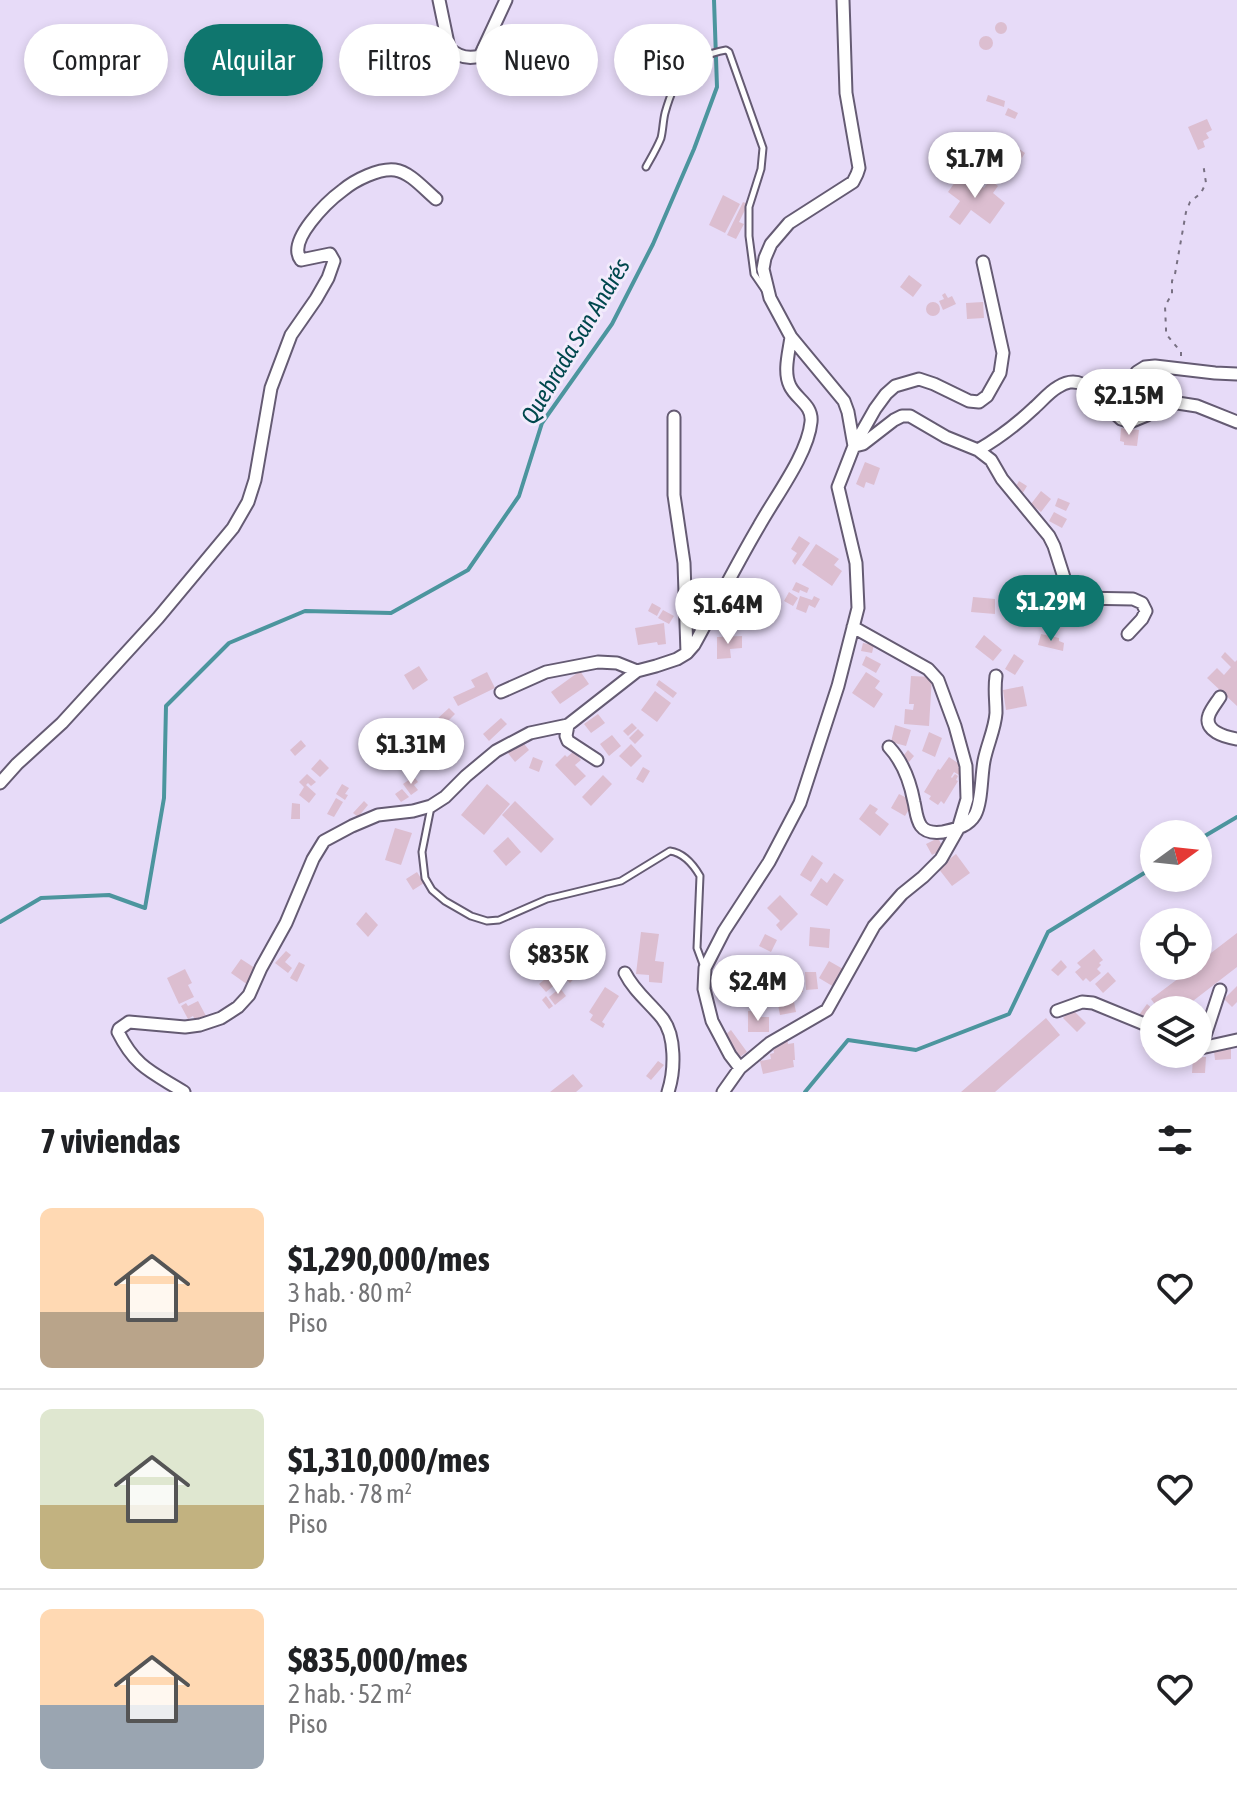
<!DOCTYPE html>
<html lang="es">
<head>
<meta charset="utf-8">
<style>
  :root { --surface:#fff; --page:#f2f2f2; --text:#202124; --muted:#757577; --line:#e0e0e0; --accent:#0f766e }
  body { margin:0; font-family:"Asap Condensed",sans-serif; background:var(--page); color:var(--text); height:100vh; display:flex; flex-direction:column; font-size:30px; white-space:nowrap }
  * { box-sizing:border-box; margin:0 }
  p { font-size:26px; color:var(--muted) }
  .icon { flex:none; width:44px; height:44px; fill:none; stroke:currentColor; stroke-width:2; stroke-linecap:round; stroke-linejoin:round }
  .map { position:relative; height:1092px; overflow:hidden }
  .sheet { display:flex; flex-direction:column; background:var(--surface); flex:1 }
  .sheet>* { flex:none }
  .guide { position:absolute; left:24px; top:24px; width:800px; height:72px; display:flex; gap:16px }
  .needle { width:52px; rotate:75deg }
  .tools { position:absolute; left:1140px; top:820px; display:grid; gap:16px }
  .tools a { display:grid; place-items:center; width:72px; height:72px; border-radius:50%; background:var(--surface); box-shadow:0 4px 12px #0003; font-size:40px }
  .price { position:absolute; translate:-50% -68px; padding:0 18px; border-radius:28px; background:#fff; color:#222; font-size:26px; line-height:52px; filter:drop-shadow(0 2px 4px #0008) }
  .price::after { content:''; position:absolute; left:50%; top:48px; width:24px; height:18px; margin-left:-12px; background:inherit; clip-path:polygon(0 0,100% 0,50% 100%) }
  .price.selected { background:var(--accent); color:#fff }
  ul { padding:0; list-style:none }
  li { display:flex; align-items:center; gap:24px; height:200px; padding:0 40px }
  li+li { border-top:2px solid var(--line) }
  li span { display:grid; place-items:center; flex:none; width:224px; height:160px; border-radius:12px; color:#555 }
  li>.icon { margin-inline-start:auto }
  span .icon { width:96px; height:96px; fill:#fffc; stroke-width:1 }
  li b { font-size:34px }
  h2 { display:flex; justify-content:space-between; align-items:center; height:96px; padding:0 40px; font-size:34px }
  .chip { padding:0 28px; border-radius:36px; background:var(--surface); box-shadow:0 4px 12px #0003; font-size:28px; line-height:72px }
  .chip.selected { background:var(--accent); color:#fff }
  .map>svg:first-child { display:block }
</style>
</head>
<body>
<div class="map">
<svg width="1237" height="1092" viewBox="0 0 1237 1092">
  <rect width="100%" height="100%" fill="#e7dbf8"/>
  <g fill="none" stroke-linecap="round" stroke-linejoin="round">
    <path stroke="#4c959e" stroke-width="4" d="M1198,840L1237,817
      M0,922L41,898L109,895L145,908L164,798L166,706L229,643L305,611L391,613L468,570L519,496L542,423L612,324L653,244L694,149L717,87L714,0
      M805,1092L848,1040L916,1050L1009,1014L1048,932L1154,867"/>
  </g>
  <path fill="#dcbed0" d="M995 28a6 6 0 1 1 12 0a6 6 0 1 1-12 0Z
    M979 43a7 7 0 1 1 14 0a7 7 0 1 1-14 0Z
    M988,95L1005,101L1004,107L986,101Z
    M1008,108L1018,113L1015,119L1005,115Z
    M1207,119L1212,130L1206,133L1209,138L1203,141L1205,147L1198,150L1188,127Z
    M1015,146L1025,153L1017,166L1007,159Z
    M962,172L984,188L990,180L998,186L993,193L1005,203L990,224L971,210L960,225L949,217L960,201L948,192Z
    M723,195L740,204L725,233L709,225Z
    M743,202L748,204L739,222L744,224L736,239L727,235Z
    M909,275L922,285L913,297L900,287Z
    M945,293L948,298L952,296L956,304L943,310L939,301L944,299L942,295Z
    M983,302L984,318L967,319L966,303Z
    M926 309a7 7 0 1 1 14 0a7 7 0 1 1-14 0Z
    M1117,372L1135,395L1122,405L1105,382Z
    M1121,428L1139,430L1137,446L1124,445V442L1120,441Z
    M865,462L880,468L874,485L866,482L864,488L856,484Z
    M1019,481L1027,486L1021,496L1013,491Z
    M1041,491L1051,499L1041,512L1031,504Z
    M1058,498L1070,503L1066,511L1055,506Z
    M1054,512L1067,519L1062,528L1049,521Z
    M799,536L810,543L795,565L792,561L797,553L791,549Z
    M816,544L839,559L834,565L842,571L832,586L802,565Z
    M796,582L809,588L807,593L800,590L799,593L792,590Z
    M789,592L798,598L793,606L784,601Z
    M746,596L761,609L751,622L735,610Z
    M800,596L812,600L814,596L820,599L815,608L809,605L806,613L796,609Z
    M973,597L995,599V614L971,612Z
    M652,603L661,608L657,616L648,611Z
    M663,610L674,616L669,624L658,618Z
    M664,623L666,644L658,645L657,642L638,645L635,628Z
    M1041,634L1059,638V641L1064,643L1063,651L1038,645Z
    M984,635L1002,650L993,661L975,647Z
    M742,636V648L730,649L731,658L717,659V637Z
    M863,643L874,645L872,653L861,651Z
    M1225,652L1235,662L1237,660V706L1207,678L1217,668L1224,675L1231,667L1221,657Z
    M1014,654L1024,661L1015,675L1005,669Z
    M866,656L881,664L876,673L862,665Z
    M419,666L428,680L413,690L404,675Z
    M580,671L589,684L560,704L551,692Z
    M487,672L495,688L458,706L453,697L475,687L471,680Z
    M866,672L880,681L875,688L883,694L874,708L852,693Z
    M911,676L932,677L929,726L904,724L905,709L913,710L914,704H909Z
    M659,680L677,693L673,698L656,685Z
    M1023,686L1027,706L1006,710L1003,690Z
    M655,691L671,703L657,722L641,710Z
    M449,708L455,714L443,726L436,720Z
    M598,714L605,723L591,733L584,724Z
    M501,718L507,724L489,741L483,734Z
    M632,723L637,728L628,736L623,731Z
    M895,725L911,730L906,746L891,742Z
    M638,729L644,735L635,744L629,738Z
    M431,730L443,738L436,755L422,749Z
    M929,732L942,738L935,757L922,751Z
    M612,735L621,746L609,756L600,744Z
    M301,740L306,746L295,756L290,750Z
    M521,740L529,750L515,762L507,752Z
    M631,744L642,756L631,767L619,756Z
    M908,750L914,756L909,762L903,756Z
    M574,751L581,760L575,765L586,776L575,786L555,765L565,755L567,757Z
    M533,757L543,761L539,772L529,768Z
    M949,757L964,767L959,775L954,772L951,777L952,778L955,774L958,776L956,780L958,781L944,804L941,801L938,805L929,799L931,796L924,792L938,769L940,770Z
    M320,759L329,768L320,777L311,769Z
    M643,767L650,771L643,783L636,779Z
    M307,774L316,782L311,786L308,783L306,785L316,794L309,803L299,795L304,787L299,782Z
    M603,775L612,784L591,806L582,797Z
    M415,778L418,782L414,785L418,790L411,795L403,784L410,779L411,781Z
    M342,784L349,788L345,794L348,795L345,800L336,794Z
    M487,784L510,804L484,835L461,815Z
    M402,789L409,797L401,802L395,794Z
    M899,794L909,799L907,803L911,806L905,816L891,808Z
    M336,798L343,802L334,817L327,814Z
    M364,801L368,805L358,817L353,813Z
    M515,801L554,839L541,853L502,815Z
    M292,803L300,804V819H291Z
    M870,804L878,809L875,813L889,824L880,836L859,819Z
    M395,828L412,833L401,865L385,860Z
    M508,837L521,852L506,866L493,851Z
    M938,838L944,849L932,855L926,844Z
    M956,854L970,873L952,886L938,868Z
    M812,855L823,863L811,882L800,875Z
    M417,872L424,883L413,890L406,879Z
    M834,873L844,880L827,906L810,895L821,878L827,883Z
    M780,895L798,914L781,931L776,925L780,921L767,908Z
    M366,912L378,925L368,937L356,924Z
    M810,927L830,929L829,948L809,946Z
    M641,932L659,934L655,961L664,962L662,983L649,982V975L636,974Z
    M1237,933V967L1189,1004L1193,1010H1159L1151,999L1195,966H1198V963Z
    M765,934L777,940L771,952L759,946Z
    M577,941L590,953L583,961L570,949Z
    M1094,949L1103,960L1099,963L1101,965L1097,969L1101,973L1090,982L1086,978L1083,981L1075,972L1081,967L1077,963Z
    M286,951L291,955L285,962L292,968L288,973L275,963Z
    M739,955L746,969L741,972L747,983L736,990L739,996L733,999L719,972L734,964L732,959Z
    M241,959L258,970L248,985L231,973Z
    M567,960L580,972L570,983L557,971Z
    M1061,960L1067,967L1058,976L1051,970Z
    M829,961L843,969L834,987L819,978Z
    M299,962L305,965L297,982L290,978Z
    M792,967L793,979H786L787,988H780L779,984H773V973H777V968Z
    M185,969L192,983L188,985L194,997L179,1004L167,978Z
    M805,972H816L818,989L806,990Z
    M1108,972L1116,981L1103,993L1095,984Z
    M550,975L557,983L546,992L539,984Z
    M801,979L803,992L786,995L785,989H789L787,981Z
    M1237,986V1002L1232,1007L1224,999Z
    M605,987L619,996L602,1022L605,1024L603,1028L590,1020L593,1015L589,1012Z
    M560,988L566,996L555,1005L549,997Z
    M546,996L553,1006L549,1009L542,1000Z
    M198,1001L206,1016L196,1022L193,1016L188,1019L181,1006L186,1003L188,1006Z
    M794,1002L796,1012L780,1015L778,1005Z
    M1147,1004L1154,1010V1027L1139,1015Z
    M1072,1009L1086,1023L1077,1032L1063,1018Z
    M748,1011H758V1017H769V1032H748Z
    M1046,1018L1060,1035L995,1092H961Z
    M731,1030L747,1052L740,1057L725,1035Z
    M787,1039L788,1044L794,1043L795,1060H793L794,1067L763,1074L760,1061L771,1059L770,1054L774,1053L773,1048L778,1047L777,1041Z
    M1154,1039V1048L1147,1053L1143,1047Z
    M1231,1049V1059L1215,1060L1214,1051Z
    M1166,1054H1185L1180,1065L1164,1058Z
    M1193,1057H1206L1205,1073H1192Z
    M658,1061L664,1065L651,1080L646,1076Z
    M573,1074L583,1086L576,1092H550Z"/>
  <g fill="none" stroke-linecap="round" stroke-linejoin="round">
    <defs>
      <path id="lane" d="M646,167C651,158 657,148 661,138C663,130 663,121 665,113C675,77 687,57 726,50L729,52L763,148L761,169L749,207V236L754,274L765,290
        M431,807L422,852L425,878L432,890L445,901L471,916L487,921L499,920L547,899L621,881L670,851C684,853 693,864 700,876L697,948L704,967"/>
      <path id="street" d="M439,0L449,48C458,57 469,59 480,56L506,0
        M843,0L846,93L859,168L857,174L853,182L789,223L771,244L765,258L763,269L770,298L791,337L844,401L848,412L854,446
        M1158,400L1197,406L1237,422
        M674,417V495L684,563L687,653
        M855,446L863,444L894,420L902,416H910L946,437L978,450C999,438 1017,424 1034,408C1042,401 1049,392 1058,387C1066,382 1073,380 1082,384L1121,419L1130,422L1147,415L1158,400L1142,390L1134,382L1137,372L1145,367L1155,366L1215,373L1237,374
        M978,450L991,460L1002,479L1049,536L1054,546L1068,590L1079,598L1133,599L1142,603L1146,611L1142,619L1128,634
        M501,692L546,672L598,662L617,663L637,671
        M1220,697C1217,702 1211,709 1209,715C1203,731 1225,737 1237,739
        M568,725L566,736L568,741L597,760
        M889,747C903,762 910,781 914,802C916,810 916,819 921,826C926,833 935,833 943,832C955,829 968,827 975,815C982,802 981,777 984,761C987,745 995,729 996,713C996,699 994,690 996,676
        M0,783L17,764L62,723L158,618L233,528L248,502L255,480L271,388L291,335L316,299L328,278L334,261L330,254L301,260C286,241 328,201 343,190C355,180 379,168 395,170C410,172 424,189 436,199
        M625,973C634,991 649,1002 662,1018C676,1035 675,1071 668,1092
        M1057,1011L1082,1002L1093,1003L1154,1028
        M1199,1047L1201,1048L1237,1040
        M1201,1048L1220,990
        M740,1068L770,1043L827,1010L874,926L902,894L923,877L941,859L958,829L967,799L966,766L955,726L938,680L928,669L853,627
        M184,1092C152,1072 136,1068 118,1032L119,1029L129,1022L185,1027L200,1025L221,1018L238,1007L249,995L261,968L286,923L313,859L324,841L352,826L378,815L413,811L431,806L445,797L466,776L496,751L530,733L568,725L637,671L656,666L677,659L687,653L694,645C716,605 736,565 759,526C775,497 808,454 811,422C813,405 796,399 790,386C783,372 789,352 791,337
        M723,1092L740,1068L730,1055L712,1021L704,989L705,968L724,931L769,862L800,803L838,686L858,608L856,563L838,487L854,446L875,409L886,394L895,386L919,379L934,384L969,401L979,402L987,396L1000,373L1003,353L983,262"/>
    </defs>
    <use href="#lane" stroke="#655b73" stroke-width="9"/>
    <use href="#street" stroke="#655b73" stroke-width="15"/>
    <path stroke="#787082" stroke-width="2" stroke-dasharray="4 6" stroke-linecap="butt" d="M1181,356V352L1166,334V329L1165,306L1172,294V281L1175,274L1186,212L1190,202L1201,193L1206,183L1203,163"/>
    <use href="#lane" stroke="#fff" stroke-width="5"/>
    <use href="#street" stroke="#fff" stroke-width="11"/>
  </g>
  <g text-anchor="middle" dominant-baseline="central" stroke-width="6" stroke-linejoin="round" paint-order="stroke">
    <g font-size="24" font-style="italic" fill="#00474d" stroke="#f2ebfc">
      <text transform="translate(575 341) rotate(-59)">Quebrada San Andrés</text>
    </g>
  </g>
</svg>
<div class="tools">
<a><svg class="needle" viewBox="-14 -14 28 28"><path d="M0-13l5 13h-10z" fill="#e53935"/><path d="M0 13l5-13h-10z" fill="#757577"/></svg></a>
<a><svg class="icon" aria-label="locate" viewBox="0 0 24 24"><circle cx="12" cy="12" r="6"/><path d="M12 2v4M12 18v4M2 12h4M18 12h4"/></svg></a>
<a><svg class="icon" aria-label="layers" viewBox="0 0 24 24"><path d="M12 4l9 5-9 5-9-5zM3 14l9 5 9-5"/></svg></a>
</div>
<b class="price" style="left:975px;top:200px">$1.7M</b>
<b class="price" style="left:1129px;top:437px">$2.15M</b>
<b class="price selected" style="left:1051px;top:643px">$1.29M</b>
<b class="price" style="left:728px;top:646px">$1.64M</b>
<b class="price" style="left:411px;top:786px">$1.31M</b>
<b class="price" style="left:558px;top:996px">$835K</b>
<b class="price" style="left:758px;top:1023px">$2.4M</b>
<div class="guide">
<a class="chip">Comprar</a>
<a class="chip selected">Alquilar</a>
<a class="chip">Filtros</a>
<a class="chip">Nuevo</a>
<a class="chip">Piso</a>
</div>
</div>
<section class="sheet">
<h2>7 viviendas<svg class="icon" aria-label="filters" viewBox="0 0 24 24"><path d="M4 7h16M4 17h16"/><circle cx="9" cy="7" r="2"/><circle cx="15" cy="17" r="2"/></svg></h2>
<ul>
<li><span style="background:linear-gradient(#ffd9b3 65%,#b9a48a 0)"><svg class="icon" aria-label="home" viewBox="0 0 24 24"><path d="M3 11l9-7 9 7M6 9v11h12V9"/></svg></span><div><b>$1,290,000/mes</b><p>3 hab. · 80 m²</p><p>Piso</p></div><svg class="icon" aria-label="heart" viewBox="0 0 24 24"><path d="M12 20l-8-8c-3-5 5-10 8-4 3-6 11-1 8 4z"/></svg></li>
<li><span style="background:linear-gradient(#dfe7d0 60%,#c2b280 0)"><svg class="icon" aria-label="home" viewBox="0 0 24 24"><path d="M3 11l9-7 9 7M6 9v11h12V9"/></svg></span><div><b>$1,310,000/mes</b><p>2 hab. · 78 m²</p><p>Piso</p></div><svg class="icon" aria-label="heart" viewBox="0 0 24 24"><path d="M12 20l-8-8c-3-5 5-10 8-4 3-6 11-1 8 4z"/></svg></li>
<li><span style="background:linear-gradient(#ffd9b3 60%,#9aa5b1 0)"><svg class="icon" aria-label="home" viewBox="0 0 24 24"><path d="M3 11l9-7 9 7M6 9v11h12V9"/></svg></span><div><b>$835,000/mes</b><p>2 hab. · 52 m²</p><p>Piso</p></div><svg class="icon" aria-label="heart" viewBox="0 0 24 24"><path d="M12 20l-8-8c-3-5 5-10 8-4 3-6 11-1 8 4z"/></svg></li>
</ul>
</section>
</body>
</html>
